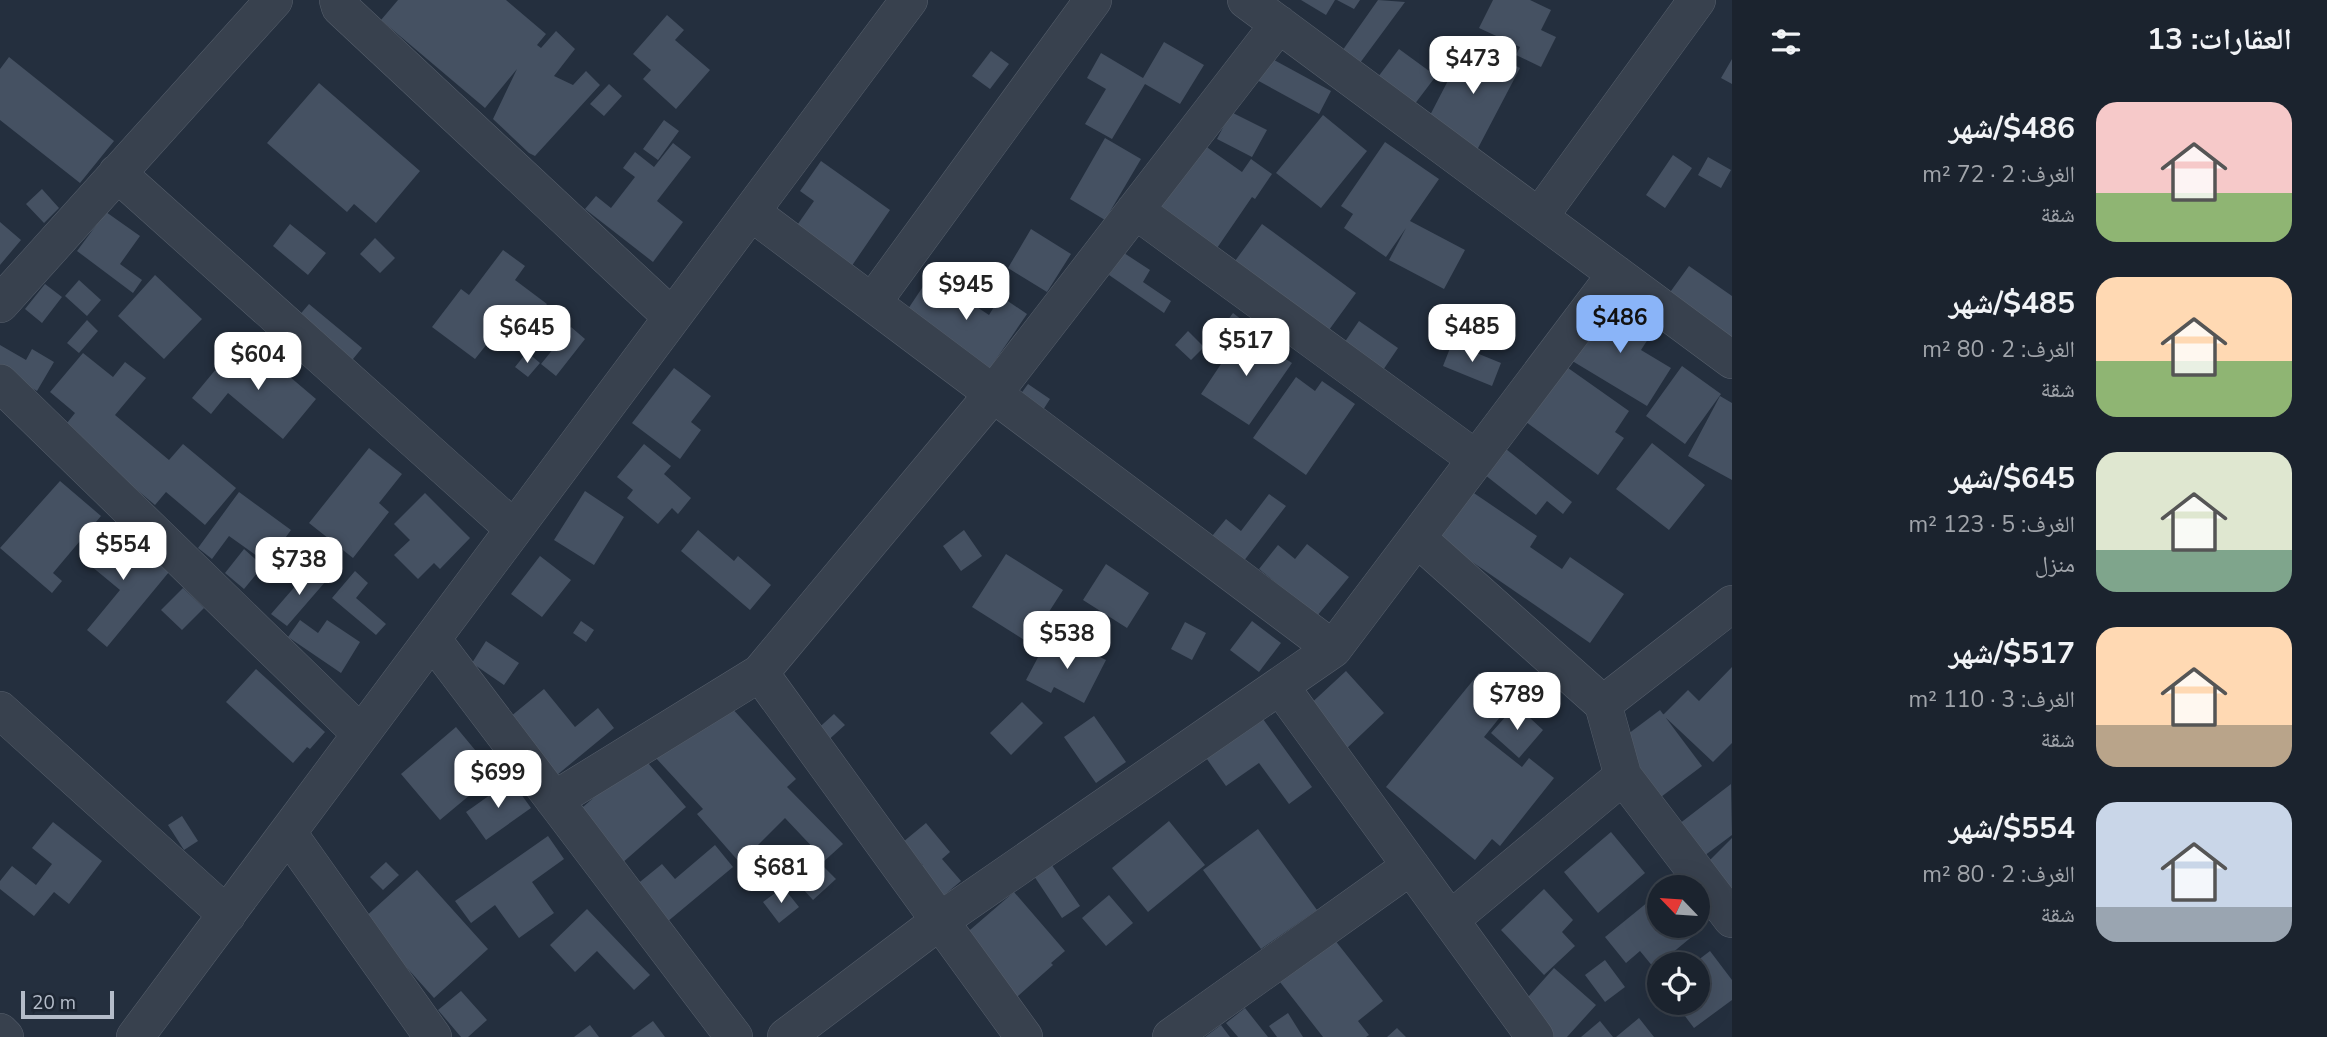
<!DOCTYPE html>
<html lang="ar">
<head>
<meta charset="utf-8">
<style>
  :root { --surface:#1b232e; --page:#242b36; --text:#f1f3f6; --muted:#a0a4aa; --line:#39404a; --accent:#8ab4f8 }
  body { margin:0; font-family:"Nunito Sans","Noto Naskh Arabic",sans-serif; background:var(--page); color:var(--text); direction:rtl; height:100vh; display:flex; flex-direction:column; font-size:26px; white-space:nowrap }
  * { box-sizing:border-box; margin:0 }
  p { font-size:23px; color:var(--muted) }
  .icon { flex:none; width:38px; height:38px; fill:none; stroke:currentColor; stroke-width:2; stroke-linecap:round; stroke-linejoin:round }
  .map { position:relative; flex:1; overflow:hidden; direction:ltr }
  .panel { display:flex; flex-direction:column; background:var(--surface); width:595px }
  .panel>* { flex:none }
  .needle { width:46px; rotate:295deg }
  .fabs { position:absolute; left:1647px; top:875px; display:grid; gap:14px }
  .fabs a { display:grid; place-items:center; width:63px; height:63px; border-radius:50%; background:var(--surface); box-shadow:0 7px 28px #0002,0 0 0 2px var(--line); font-size:35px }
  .scale { position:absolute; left:21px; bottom:18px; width:93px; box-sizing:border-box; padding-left:7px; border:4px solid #b4bcc9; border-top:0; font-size:19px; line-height:24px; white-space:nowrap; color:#b4bcc9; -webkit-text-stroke:5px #1d2633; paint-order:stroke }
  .price { position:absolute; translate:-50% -60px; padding:0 16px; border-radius:14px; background:#fff; color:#222; font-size:23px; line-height:46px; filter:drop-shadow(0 2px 4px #0008) }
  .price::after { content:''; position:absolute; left:50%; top:42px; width:21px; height:16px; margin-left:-10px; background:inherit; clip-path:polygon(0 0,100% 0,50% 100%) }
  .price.selected { background:var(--accent); color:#111 }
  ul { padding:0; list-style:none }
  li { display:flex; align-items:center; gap:21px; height:175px; padding:0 35px }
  li span { display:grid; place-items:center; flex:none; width:196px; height:140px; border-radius:21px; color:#555 }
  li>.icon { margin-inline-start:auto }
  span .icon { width:84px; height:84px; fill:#fffc; stroke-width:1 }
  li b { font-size:30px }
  h2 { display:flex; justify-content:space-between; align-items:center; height:84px; padding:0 35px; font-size:30px }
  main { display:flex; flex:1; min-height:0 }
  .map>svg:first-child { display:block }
</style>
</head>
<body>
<main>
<section class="panel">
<h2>العقارات: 13<svg class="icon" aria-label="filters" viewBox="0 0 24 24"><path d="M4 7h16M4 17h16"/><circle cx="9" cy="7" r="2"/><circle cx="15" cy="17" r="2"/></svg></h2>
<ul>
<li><span style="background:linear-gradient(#f6c9c9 65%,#8fb573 0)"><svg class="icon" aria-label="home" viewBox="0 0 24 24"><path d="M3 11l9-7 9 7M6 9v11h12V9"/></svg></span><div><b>$486/شهر</b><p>الغرف: 2 · 72 m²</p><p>شقة</p></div></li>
<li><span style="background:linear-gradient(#ffd9b3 60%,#8fb573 0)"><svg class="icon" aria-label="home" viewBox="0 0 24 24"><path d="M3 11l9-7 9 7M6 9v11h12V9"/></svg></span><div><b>$485/شهر</b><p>الغرف: 2 · 80 m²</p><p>شقة</p></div></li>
<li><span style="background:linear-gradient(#dfe7d0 70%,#7fa58c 0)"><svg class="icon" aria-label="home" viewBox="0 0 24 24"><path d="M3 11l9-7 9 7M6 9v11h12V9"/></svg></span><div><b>$645/شهر</b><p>الغرف: 5 · 123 m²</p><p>منزل</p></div></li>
<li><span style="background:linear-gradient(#ffd9b3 70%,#b9a48a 0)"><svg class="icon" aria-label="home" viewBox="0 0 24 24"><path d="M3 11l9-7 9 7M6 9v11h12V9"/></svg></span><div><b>$517/شهر</b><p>الغرف: 3 · 110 m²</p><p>شقة</p></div></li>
<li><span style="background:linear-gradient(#c9d6e8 75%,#9aa5b1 0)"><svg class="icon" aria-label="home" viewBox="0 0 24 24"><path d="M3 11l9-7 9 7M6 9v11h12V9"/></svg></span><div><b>$554/شهر</b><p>الغرف: 2 · 80 m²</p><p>شقة</p></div></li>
</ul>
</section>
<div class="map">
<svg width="1732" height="1037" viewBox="0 0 1732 1037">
  <rect width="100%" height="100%" fill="#242f3e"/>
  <path fill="#455162" d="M398,0H506L546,34L537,45L541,48L556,31L575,49L554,76L573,85L586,71L600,85L535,156L529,153L493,119L517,69L485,108L381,20Z
    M1301,0H1335L1326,15Z
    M1337,0H1360L1354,9Z
    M1378,0L1405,2L1357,67L1340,54Z
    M1493,0H1530L1551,10L1541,30L1556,37L1541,67L1516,55L1520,47L1479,28Z
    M667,15L684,30L675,40L710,70L676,109L643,79L651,70L633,54Z
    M1164,42L1204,65L1180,104L1145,84L1112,139L1085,124L1106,89L1087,78L1101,53L1143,78Z
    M1468,42L1520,68L1477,150L1426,123Z
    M1399,49L1436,76L1411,109L1375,81Z
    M991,51L1009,64L990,89L972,76Z
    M1267,56L1331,91L1319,114L1255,79Z
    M9,57L114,141L80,183L0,120V69Z
    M1732,59V84L1721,78Z
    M319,83L420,171L376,223L354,204L347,212L267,143Z
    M609,84L622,96L604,116L590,104Z
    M1231,112L1267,130L1252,157L1217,139Z
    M1323,115L1367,151L1321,208L1276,173Z
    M664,120L679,131L658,160L643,149Z
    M1105,138L1141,159L1105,220L1070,199Z
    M1385,142L1439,179L1410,221L1465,250L1444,289L1389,260L1406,228L1386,257L1344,228L1353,214L1341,206Z
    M673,143L691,157L657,201L683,222L653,262L585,209L596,196L611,208L635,177L623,168L635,152L654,167Z
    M1201,143L1242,172L1251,159L1272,174L1255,199L1252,197L1215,251L1155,209Z
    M1673,155L1692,168L1665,208L1646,195Z
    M1708,157L1731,170L1721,188L1698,175Z
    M821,161L890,210L849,270L793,231L814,201L800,191Z
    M42,189L59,208L44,223L26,204Z
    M106,212L140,236L120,264L142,280L133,293L77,251Z
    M0,222L21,240L0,265Z
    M290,224L326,253L308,275L273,246Z
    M1262,224L1356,293L1329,330L1235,261Z
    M1031,229L1071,254L1047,292L1008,268Z
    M375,238L395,258L380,273L360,254Z
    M503,250L525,266L515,280L547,304L519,341L504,330L499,336L495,334L475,359L432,327L461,289L469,295Z
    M1124,253L1150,270L1143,282L1171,301L1164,313L1109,275Z
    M1689,266L1732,296V352L1663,302Z
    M155,275L202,319L164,359L118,316Z
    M930,276L989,315L997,302L986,295L990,289L1027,314L988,371L904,315Z
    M79,280L101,300L87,316L65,296Z
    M45,284L62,297L42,323L25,309Z
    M1603,303L1652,333L1641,350L1671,368L1647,406L1569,359Z
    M309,304L362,348L344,370L291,325Z
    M1233,313L1246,323L1232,342L1219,332Z
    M87,320L98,331L79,353L67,343Z
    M1359,321L1398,348L1379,376L1340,349Z
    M571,327L585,339L556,376L541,364Z
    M1188,331L1204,347L1191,360L1175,345Z
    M1243,331L1292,363L1249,425L1201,394Z
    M1452,343L1501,363L1492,386L1443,366Z
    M0,345L26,360L32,349L54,362L37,391L0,370Z
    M231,351L253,369L269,351L287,366L283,371L316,399L283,439L228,393L211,414L192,398Z
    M527,352L540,363L528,377L515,367Z
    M83,353L113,377L125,362L146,378L115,415L169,460L183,444L236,488L205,525L166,492L155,505L63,428L75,413L50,392Z
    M1561,363L1629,411L1615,432L1624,438L1598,475L1522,419Z
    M1682,366L1721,394L1685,444L1646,416Z
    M674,368L711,396L691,422L701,430L680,459L632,423Z
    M1296,377L1315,391L1322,381L1355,404L1306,475L1253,438Z
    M1028,384L1050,399L1043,410L1020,395Z
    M1720,396L1732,403V480L1688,456Z
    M1652,443L1705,485L1669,530L1616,489Z
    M644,444L671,466L664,474L691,498L678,514L672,508L658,524L627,498L633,490L617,477Z
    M1501,445L1572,502L1563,514L1547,501L1536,515L1480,471Z
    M369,448L402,474L379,503L389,512L353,558L309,523Z
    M60,481L101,516L53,573L62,581L52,593L0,548Z
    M1465,487L1537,536L1530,547L1562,569L1570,557L1624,594L1590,643L1433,535Z
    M585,491L624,517L594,565L554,540Z
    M239,492L291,530L267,563L229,536L212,559L198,548Z
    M425,493L470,538L440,569L434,563L418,579L394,555L410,540L394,524Z
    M1269,494L1286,506L1240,566L1208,541L1226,519L1241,531Z
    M113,526L169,572L107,647L87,630L120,590L85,561Z
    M698,530L734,561L738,556L771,585L750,610L681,551Z
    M964,530L982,556L961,571L943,546Z
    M1307,544L1349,577L1317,616L1259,569L1278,545L1295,559Z
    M244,549L263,566L244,589L225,573Z
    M1006,554L1063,590L1029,643L972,607Z
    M540,556L571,580L542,617L511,594Z
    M1106,564L1149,593L1127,628L1083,600Z
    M311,568L326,581L287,626L271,614Z
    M355,571L368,583L356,598L386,624L376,635L332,598Z
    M183,588L204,608L182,630L161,610Z
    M300,620L318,633L327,620L360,642L341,673L288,637Z
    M581,621L594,630L586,642L573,633Z
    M1252,621L1281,643L1259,672L1230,650Z
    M1185,622L1206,633L1192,660L1171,649Z
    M486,641L519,663L504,685L472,663Z
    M1068,641L1106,660L1084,703L1054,687L1051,693L1026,680L1045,644L1062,653Z
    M1732,667V743L1713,762L1663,715L1688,690L1699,701Z
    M256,669L325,732L310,749L307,747L293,763L226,702Z
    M1346,671L1384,713L1345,750L1306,708Z
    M1479,673L1513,701L1484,737L1522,767L1529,758L1554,778L1500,846L1492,839L1475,860L1386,787Z
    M544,689L575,727L598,708L614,728L557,775L510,717Z
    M721,696L796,779L787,787L843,844L821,864L836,879L813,900L792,877L818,853L785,818L740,863L697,814L703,809L655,757Z
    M1022,702L1043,723L1011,755L990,733Z
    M1516,705L1543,730L1519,758L1491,733Z
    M1660,710L1702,766L1661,797L1620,740Z
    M1258,712L1312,787L1289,804L1259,763L1226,786L1202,752Z
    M834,714L845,725L824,744L813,733Z
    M1094,716L1126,762L1096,783L1064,737Z
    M456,727L495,774L440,820L401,774Z
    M642,756L686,807L621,864L576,813Z
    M511,780L531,808L486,840L466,812Z
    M1731,784L1732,835L1704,856L1679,824Z
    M182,816L198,841L184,850L168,825Z
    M1169,821L1205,865L1148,912L1112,868Z
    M53,822L102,861L69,904L54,892L34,916L0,889V881L12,866L36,885L52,864L32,848Z
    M926,823L950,852L942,859L961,881L930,907L906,879L923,865L903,842Z
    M1258,829L1317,910L1261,949L1203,870Z
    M1611,832L1645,873L1598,913L1564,872Z
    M548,836L564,859L532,882L554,913L519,938L495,905L471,923L455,901Z
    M1732,838V894L1704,866Z
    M715,845L733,867L661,927L630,890L662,864L675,879Z
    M1049,861L1080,906L1062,918L1032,873Z
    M386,862L399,875L383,890L370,877Z
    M417,870L488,949L434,998L363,919Z
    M783,887L799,907L779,923L763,902Z
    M1544,889L1573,920L1562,932L1575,946L1544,975L1501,930Z
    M1014,892L1065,951L1051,963L1053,965L1009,1004L956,942Z
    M1659,893V926H1696L1700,930L1654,968L1640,951L1626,963L1605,937Z
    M1109,895L1133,923L1106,946L1082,918Z
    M587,909L650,975L634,990L597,951L575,972L550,945Z
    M1334,939L1383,1001L1358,1021L1369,1035L1366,1037H1323L1280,982Z
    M1710,951L1732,980V1000L1694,1028L1675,1003H1698V964H1693Z
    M1605,960L1625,987L1605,1002L1585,975Z
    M1554,968L1596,1005L1567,1037H1553L1519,1007Z
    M461,991L487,1020L468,1037H461L438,1010Z
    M1245,1008L1268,1037H1238L1226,1023Z
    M1288,1013L1303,1037H1277L1269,1026Z
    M1639,1018L1654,1037H1616Z
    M653,1021L665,1037H631Z
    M1600,1021L1613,1037H1581Z
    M590,1025L599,1037H574Z
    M1221,1025L1230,1037H1205Z
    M1397,1028L1406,1037H1387Z"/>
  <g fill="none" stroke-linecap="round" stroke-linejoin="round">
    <defs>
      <path id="minor" d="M338,0L340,7L672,317
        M1246,0L1732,360
        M117,173L514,529
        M1135,210L1476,459
        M751,212L1333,649
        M1539,217L1697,0
        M872,303L1093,0
        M0,304L274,0
        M0,383L361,734
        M1417,538L1603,704L1623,776L1732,919
        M432,639L734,1037
        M1280,686L1535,1037
        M1603,704L1732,604
        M0,710L227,915
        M554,800L760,673
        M288,833L433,1037
        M1450,920L1623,776
        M0,1032L5,1037
        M135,1037L909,0
        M786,1037L941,920L1333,649L1616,274
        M1024,1037L760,673L993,394L1279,24
        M1171,1037L1411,866"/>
    </defs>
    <use href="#minor" stroke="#565f6c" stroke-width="38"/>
    <use href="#minor" stroke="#38414e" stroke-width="37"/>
  </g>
</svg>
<div class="fabs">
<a><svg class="needle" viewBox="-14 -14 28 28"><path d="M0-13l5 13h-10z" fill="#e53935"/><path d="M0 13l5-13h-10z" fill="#a0a4aa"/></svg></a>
<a><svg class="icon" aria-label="locate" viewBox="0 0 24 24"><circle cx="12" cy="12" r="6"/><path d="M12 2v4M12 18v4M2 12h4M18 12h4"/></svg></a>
</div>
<div class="scale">20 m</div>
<b class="price" style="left:1473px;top:96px">$473</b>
<b class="price" style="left:966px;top:322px">$945</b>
<b class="price selected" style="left:1620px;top:355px">$486</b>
<b class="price" style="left:1472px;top:364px">$485</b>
<b class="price" style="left:527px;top:365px">$645</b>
<b class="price" style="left:1246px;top:378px">$517</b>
<b class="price" style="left:258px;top:392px">$604</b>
<b class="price" style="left:123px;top:582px">$554</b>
<b class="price" style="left:299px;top:597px">$738</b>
<b class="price" style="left:1067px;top:671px">$538</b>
<b class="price" style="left:1517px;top:732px">$789</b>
<b class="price" style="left:498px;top:810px">$699</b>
<b class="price" style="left:781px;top:905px">$681</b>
</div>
</main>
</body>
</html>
